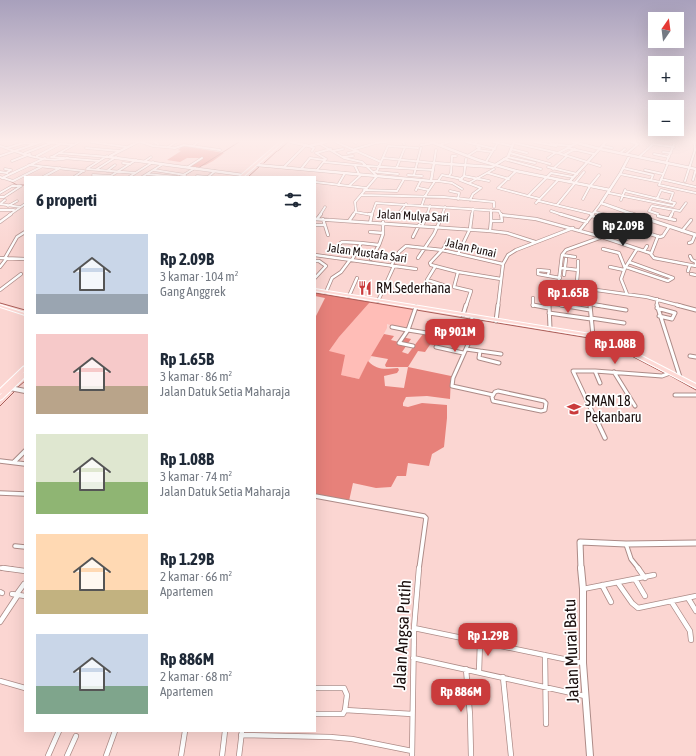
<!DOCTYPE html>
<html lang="id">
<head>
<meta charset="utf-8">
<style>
  :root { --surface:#fff; --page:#f6f6f7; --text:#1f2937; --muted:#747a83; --accent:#ca3b3c }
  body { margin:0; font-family:"Asap Condensed",sans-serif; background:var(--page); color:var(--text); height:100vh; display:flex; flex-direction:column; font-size:15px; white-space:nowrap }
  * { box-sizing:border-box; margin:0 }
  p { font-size:13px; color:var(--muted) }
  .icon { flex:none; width:22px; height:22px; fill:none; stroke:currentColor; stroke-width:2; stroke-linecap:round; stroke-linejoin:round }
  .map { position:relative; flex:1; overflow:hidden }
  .details { position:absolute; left:24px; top:176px; width:292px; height:556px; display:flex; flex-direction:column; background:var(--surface); border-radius:0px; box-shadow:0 4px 16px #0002 }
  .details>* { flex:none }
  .needle { width:26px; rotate:14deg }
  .tools { position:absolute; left:648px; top:12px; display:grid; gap:8px }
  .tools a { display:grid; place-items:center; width:36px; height:36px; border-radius:0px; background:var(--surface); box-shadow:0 4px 16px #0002; font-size:20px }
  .price { position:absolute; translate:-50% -34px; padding:0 9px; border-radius:8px; background:var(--accent); color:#fff; font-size:13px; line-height:26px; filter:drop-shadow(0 1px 2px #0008) }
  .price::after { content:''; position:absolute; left:50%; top:24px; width:12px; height:9px; margin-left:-6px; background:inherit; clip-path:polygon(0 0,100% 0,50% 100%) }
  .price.active { background:#222; color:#fff }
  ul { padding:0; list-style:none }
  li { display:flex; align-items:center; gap:12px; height:100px; padding:0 12px }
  li span { display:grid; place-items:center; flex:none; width:112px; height:80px; border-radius:0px; color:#555 }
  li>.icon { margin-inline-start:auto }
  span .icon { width:48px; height:48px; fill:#fffc; stroke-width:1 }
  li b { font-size:17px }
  h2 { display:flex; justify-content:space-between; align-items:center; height:48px; padding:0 12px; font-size:17px }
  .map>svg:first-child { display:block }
</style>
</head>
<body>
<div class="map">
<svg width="696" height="756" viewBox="0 0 696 756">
  <rect width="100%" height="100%" fill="#fbd6d2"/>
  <path fill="#ffbdb7" d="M370,302L413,309L406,330L387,324V328L359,379L341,375L329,351L339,337Z"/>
  <path fill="#e7817a" d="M183,146L224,153C213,161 204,169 189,167L203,158H187L180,162L167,160L181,151L178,150Z
    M315,293L370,302L339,337L329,351L345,355L341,375L359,379L368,361C378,371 385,369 398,368L399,370L397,373L384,376L385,386L404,388L408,367H386L385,365L388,359L371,356L384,334L394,336L391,340L399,342L402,337L411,339L402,352L408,354L423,334L436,336L425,352L418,351L408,367L451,376L450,399L427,396L406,397L403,403V406L408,407L422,403L447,405V418L444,447L432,454L429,466L408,463L406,476H397L391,487L376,488L353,483L349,501L315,495V318L325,298L315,296Z"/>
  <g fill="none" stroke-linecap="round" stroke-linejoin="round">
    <path stroke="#ab5f5a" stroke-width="1" d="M278,151L288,142
      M264,163L277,151
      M198,168L239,142
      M182,177L195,169
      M248,177L260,166
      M10,181L17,185
      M21,185H25
      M315,293L470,319
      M0,303L25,310
      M473,319L601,340L666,374
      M669,375L696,390
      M18,387L25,381
      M0,406L15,391"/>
    <defs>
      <path id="minor-far4" d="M46,142L73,145
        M91,142L126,147
        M141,142L153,146L175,148L184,145L220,150
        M154,142L158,144
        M336,142L381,162
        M354,142L356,143
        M403,142L404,144
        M466,142L474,144L477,142
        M493,142L512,146
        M534,142L556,146L557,144
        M550,142L551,144L571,146
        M514,143L558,153L600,166
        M320,144L344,158L362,162L377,176L355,202L356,211L353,215
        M474,144L495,149
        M421,145L434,143
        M439,145L449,142
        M0,146C20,153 47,164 68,158
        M193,146L198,142
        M309,146L314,148L312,151
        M603,146L612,148
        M168,147L176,142
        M7,148L24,143L34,144
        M86,148L119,151
        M568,148L594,154
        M355,149L376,143L386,142
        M511,149L527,153
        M478,150L492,152
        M333,151L343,149
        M663,152L671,153
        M25,153L51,143
        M59,153L109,157
        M348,153L358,151
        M510,153L550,164
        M558,153L577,143
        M620,153L625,149
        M626,154L638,144L631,142
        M654,154L669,157
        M469,155L480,148L477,147
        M564,155L575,149
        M0,156L41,142
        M37,156L60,144
        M51,157L99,161
        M52,157L79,142
        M343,157L353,156
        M508,157L535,163
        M639,157L653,144L674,147
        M383,158L434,163L436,150
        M548,158L555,153
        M466,159L464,176L460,180L481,188L473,194L470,200
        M504,159L541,169
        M325,160L326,159L316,153L331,149
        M12,161L30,154
        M145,161L151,157
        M325,162L366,166
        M486,162L497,144
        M123,163L130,164
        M666,163L675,142
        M668,163L659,185L696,193
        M29,165L84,171
        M355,166L359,174
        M367,166L433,170
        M188,167L202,158
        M284,167L305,146
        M397,167L405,147
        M548,167L577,174
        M88,168L107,156
        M623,168L653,175L651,180
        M5,169L11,170L6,173
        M87,169L135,173
        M97,169L116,157
        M301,169L310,158L324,160
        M553,169L567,156
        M154,170L185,175
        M317,170L325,160
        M645,170L663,174
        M107,171L115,165
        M516,171L498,188L528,196L551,173L573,177
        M0,172L7,173
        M374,172L377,171L388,146L418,148
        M377,172L398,174
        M488,173L509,179
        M147,174L177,177
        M620,174L660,182
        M93,175L111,176
        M408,175L422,176
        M414,175L421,148
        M197,176L208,177L215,171
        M449,176L451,173L452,156H456
        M464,176L489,181
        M0,177L13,181L41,167
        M43,177L60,168
        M74,177L83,171
        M109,177L136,160
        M129,177L153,162
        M142,177L163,164
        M180,177L195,168
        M2,178L45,158
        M661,179L696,187
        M693,180L696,169
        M431,181H438L442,175L462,179
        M438,181L452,183L462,189
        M685,181L695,150L694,142
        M315,182L366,188
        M469,183L494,169
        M338,185L345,173
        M349,186L361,175
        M419,188L429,190
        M364,190L397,191L404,179
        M416,190L421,180
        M450,191L459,193L458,199
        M0,193L12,186H21L4,197H0
        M609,193L673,206L675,203L625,191
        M361,195L444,197L494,202V207
        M528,196L540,199
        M583,199L590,186L599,175
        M657,199L661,190L673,193L670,201
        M621,200L625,190
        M539,201L593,214
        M536,203L558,180
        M0,204L20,207
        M0,204L5,200
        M422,205L425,196L435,181
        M557,205L584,172
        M8,206L17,201
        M0,210H14
        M491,210V215
        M551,211L563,215
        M355,212L372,215
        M595,212L606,215
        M399,213L406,204
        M372,214L376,203L499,211L501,215
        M658,214L649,211L652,206L680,211L686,203
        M9,215L25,204
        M320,215L325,207
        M427,215L430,206
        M442,215L445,207
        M472,215L473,209
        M592,215L601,203
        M671,215L674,210"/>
      <path id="minor-far3" d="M369,214H372L370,223
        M491,214V221
        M560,214L587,222
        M591,214H593
        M602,214L617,217L616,218
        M501,215L536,219L602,237L566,250L562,255L557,296H551L549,298V306
        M592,216L660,237L663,236L669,227
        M658,216L675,220
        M315,219L490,231L491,221H502L501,214
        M317,219L321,214
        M323,219L328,235
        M669,219L672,214
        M349,221L354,214
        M0,222L11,214
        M423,224L427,214
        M315,225H325
        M580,230L593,214
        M490,231L507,233L535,242
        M602,231L609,221
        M682,231L691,220
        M370,232L383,233
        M413,237L419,225
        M602,237L650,253L654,258L696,266
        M448,240L444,248L430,263L431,265L458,272L501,279
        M620,243L630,237L647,219
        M689,243L692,242L695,235
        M337,246L342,242L361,243
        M603,249L619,253L625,268
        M644,251L647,246
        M458,254L470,229L472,214
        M651,254L658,236
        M315,255L416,269
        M562,255L575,257
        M690,256L692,260L696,262V266
        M0,258L25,259
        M5,258L17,237L25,232
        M418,258L434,234L443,214
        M371,259L379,245
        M352,260L361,243L379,245L383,234V222
        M315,261H319L326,266L315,278
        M578,261V270
        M503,264L508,255L516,250L573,228
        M391,266L399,252L406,246L442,250L503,264L498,306
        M0,267L7,258
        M435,267L427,280L443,285
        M610,267L624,270
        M626,267L668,281L673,278L629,262
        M561,268L578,270L577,281
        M688,271L690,265
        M458,272L454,287L471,291L466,306
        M691,274L696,275
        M548,275L549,271L538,270V274L560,278
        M564,275L566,259
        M559,282L589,289L647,297L681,306
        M589,289L590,306
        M0,290L21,274
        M326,292L332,278L341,272L350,260
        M627,294L621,279L625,268L637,249
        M349,296L357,278
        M557,296L589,301
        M533,298V306
        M378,301L394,266
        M549,303L567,306
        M590,304L602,306
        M657,306V299"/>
      <path id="minor-far2" d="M533,305L549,308
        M549,305L550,328
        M561,305L590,310
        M590,305L593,336
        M596,305L626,310
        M657,305L680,377
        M677,305L696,310
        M657,308L675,313L672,319L659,316
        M549,313L591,319
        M463,315L466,305
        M472,317L470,340L453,378L452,386L493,395
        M591,318L624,323
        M496,321L498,305
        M392,327L407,330
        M408,330L470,340
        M413,346L399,343L408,330L416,307
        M436,347L463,353
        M466,349L501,354
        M480,351L479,358L499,363
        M690,356L696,357
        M595,371H573L597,422
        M614,372L635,406
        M600,383L595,371L662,376L670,373
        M498,391L544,401L546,403L545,410L541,411L493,401L492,397L495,392Z
        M675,395H696"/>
      <path id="minor-far1" d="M597,421L605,438
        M0,461L25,464
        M14,462L25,451
        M0,493L25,494
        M315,496L424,516L426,518L419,569
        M626,544L631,559L639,569
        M15,546L25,547
        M0,568L12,569"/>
      <path id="minor" d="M3,568L25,571
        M638,568L645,578
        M635,579L645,596
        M618,583L632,603L638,608L696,596
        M602,585L611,602
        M583,589L654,575
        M0,592L2,593
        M12,594L25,596
        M16,595L24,584
        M688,598L696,611
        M671,601L690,631L691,640
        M0,622L18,595
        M414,628L583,663
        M545,655L546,724
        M413,658L585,696
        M466,669L470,715L471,756
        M479,672L480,642
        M503,677L511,756
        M0,681L25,688
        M315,688H344L347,695L345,710
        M315,714H343L345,710L412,714
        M241,735L330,737L352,739L412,751
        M48,756L59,731
        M67,756L76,736
        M106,756L115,731
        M181,756L185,731
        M222,756L225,731
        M239,756L242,731
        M412,756L414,628L419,568"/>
      <path id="tertiary-far4" d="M291,142L309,146L326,142
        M431,142L478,160L516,171L610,190
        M573,142L600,149
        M600,149L696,169
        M630,155L620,174L601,203L635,215
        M110,156L138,142
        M109,157L243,175
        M257,165L431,181L434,163L492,167L508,157L514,142
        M569,182L606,142"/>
      <path id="tertiary-far3" d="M632,214L696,235"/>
      <path id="tertiary-far2" d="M10,388L25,391"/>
      <path id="tertiary-far1" d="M581,569L580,542L626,544L696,543"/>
      <path id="tertiary" d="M581,568L583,589V663L590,756"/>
      <path id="primary" d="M280,142H283L243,177H239Z
        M315,289L603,336L696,384V388L600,338L315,291Z
        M0,305L25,313V315L0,307Z
        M25,366V371L2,393L0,394V389L23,367Z
        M25,372V377L2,399L0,400V395L23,373Z"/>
    </defs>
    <use href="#minor-far4" stroke="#ad8b87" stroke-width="3"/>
    <use href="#minor-far3" stroke="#ad8b87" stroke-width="4"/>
    <use href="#minor-far2" stroke="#ad8b87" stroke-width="5"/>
    <use href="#minor-far1" stroke="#ad8b87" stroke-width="5.5"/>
    <use href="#minor" stroke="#ad8b87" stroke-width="6"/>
    <use href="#tertiary-far4" stroke="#ad8b87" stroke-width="3.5"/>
    <use href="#tertiary-far3" stroke="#ad8b87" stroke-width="4.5"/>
    <use href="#tertiary-far2" stroke="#ad8b87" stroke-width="6"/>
    <use href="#tertiary-far1" stroke="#ad8b87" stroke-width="7"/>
    <use href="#tertiary" stroke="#ad8b87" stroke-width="8"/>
    <use href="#primary" stroke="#fff" stroke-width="2"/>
    <use href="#minor-far4" stroke="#fff" stroke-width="2"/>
    <use href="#minor-far3" stroke="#fff" stroke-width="2.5"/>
    <use href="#minor-far2" stroke="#fff" stroke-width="3"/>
    <use href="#minor-far1" stroke="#fff" stroke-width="3.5"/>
    <use href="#minor" stroke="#fff" stroke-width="4.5"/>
    <use href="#tertiary-far4" stroke="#fff" stroke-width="2.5"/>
    <use href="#tertiary-far3" stroke="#fff" stroke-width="3"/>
    <use href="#tertiary-far2" stroke="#fff" stroke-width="4"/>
    <use href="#tertiary-far1" stroke="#fff" stroke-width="5"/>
    <use href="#tertiary" stroke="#fff" stroke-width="6"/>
    <use href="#primary" fill="#fedad6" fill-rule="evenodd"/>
  </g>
  <linearGradient id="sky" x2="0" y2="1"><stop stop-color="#a8a0bc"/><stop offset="0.57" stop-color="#fdedeb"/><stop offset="1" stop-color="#fdedeb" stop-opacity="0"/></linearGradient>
  <rect width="696" height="248" fill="url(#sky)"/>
  <defs>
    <symbol id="restaurant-bare" viewBox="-9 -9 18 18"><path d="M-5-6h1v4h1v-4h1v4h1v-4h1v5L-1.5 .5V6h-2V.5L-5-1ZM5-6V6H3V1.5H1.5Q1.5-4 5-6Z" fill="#ca3b3c" stroke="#fff" stroke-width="2.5" paint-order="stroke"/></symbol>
    <symbol id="school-bare" viewBox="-9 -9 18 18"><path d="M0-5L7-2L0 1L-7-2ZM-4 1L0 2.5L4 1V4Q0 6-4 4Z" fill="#ca3b3c" stroke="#fff" stroke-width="2.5" paint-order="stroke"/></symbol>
  </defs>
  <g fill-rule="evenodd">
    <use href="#restaurant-bare" x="355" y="278" width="20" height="20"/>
    <use href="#school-bare" x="564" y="399" width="20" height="20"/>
  </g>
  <g text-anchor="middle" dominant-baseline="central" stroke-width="3.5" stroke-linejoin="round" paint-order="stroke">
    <g font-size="12" fill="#1a0e0d" stroke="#fff">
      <text transform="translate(413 216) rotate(3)">Jalan Mulya Sari</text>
      <text transform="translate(471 248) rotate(13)">Jalan Punai</text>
      <text transform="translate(367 253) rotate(8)">Jalan Mustafa Sari</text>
    </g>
    <g font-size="14" fill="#1a0e0d" stroke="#fff" text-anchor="start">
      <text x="376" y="288">RM.Sederhana</text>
      <text x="585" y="401">SMAN 18<tspan x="585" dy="16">Pekanbaru</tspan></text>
    </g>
    <g font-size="17" fill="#1a0e0d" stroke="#fff">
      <text transform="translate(402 635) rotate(-87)">Jalan Angsa Putih</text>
      <text transform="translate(571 651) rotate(-92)">Jalan Murai Batu</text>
    </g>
  </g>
</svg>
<div class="tools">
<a><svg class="needle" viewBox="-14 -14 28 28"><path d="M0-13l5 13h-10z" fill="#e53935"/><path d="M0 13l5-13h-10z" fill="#747a83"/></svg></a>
<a>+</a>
<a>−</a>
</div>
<b class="price active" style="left:623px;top:247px">Rp 2.09B</b>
<b class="price" style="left:568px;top:314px">Rp 1.65B</b>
<b class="price" style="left:455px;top:353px">Rp 901M</b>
<b class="price" style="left:615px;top:365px">Rp 1.08B</b>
<b class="price" style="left:488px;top:657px">Rp 1.29B</b>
<b class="price" style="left:461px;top:713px">Rp 886M</b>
<section class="details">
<h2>6 properti<svg class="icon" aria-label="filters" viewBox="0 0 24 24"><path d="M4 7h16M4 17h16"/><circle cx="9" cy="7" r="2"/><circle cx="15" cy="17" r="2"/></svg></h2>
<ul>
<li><span style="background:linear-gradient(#c9d6e8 75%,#9aa5b1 0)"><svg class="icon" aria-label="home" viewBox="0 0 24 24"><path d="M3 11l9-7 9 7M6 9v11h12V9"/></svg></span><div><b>Rp 2.09B</b><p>3 kamar · 104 m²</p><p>Gang Anggrek</p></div></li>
<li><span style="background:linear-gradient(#f6c9c9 65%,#b9a48a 0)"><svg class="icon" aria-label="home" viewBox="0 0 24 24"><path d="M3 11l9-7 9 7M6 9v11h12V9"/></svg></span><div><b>Rp 1.65B</b><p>3 kamar · 86 m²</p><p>Jalan Datuk Setia Maharaja</p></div></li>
<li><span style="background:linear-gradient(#dfe7d0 60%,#8fb573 0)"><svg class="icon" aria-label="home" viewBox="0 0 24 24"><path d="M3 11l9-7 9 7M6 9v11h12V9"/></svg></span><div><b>Rp 1.08B</b><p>3 kamar · 74 m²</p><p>Jalan Datuk Setia Maharaja</p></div></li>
<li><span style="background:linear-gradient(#ffd9b3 70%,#c2b280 0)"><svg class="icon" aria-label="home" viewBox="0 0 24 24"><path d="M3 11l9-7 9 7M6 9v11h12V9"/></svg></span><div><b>Rp 1.29B</b><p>2 kamar · 66 m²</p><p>Apartemen</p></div></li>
<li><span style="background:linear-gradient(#c9d6e8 65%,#7fa58c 0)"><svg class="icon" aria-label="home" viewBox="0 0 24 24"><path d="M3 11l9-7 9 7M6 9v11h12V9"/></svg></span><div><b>Rp 886M</b><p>2 kamar · 68 m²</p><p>Apartemen</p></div></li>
</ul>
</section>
</div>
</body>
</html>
